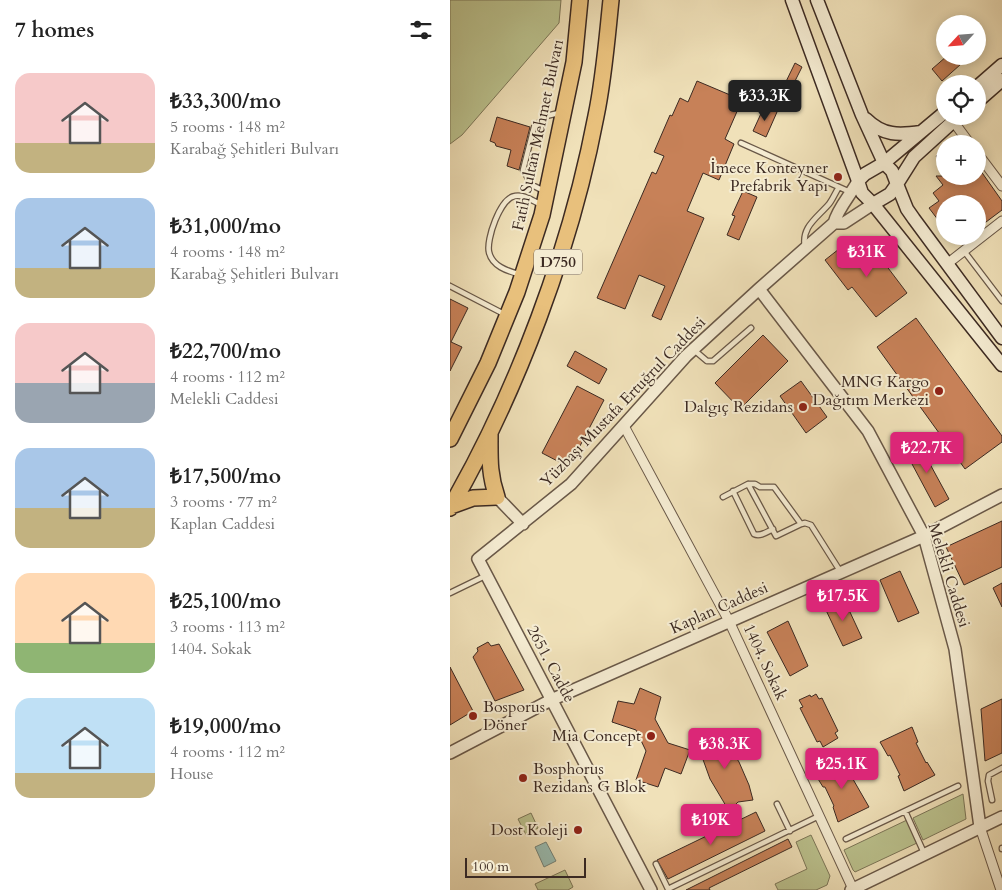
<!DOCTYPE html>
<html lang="en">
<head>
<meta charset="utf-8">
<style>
  :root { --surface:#fff; --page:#f6f6f6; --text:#222; --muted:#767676; --accent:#db2777 }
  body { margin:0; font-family:Cardo,serif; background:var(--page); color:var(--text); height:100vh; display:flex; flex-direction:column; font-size:19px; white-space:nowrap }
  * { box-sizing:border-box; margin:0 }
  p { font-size:16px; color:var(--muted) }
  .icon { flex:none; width:28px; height:28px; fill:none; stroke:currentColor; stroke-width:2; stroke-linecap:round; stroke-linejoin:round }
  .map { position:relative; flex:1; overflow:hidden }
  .sheet { display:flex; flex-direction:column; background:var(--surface); width:450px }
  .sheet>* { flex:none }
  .needle { width:32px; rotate:244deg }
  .tools { position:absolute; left:486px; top:15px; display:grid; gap:10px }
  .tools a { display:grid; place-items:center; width:50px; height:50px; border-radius:50%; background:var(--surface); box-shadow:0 2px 12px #0003; font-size:25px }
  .scale { position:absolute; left:15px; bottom:12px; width:121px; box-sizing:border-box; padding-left:5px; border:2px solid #3c2a22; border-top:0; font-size:14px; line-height:18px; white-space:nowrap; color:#3c2a22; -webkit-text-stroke:4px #f5ecd2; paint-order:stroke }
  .price { position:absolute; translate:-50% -42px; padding:0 11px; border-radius:5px; background:var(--accent); color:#fff; font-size:16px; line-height:32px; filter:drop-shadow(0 1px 2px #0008) }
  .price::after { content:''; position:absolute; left:50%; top:30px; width:15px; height:11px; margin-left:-8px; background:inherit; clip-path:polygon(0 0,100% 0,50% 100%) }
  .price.on { background:#222; color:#fff }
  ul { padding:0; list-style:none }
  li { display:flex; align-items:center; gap:15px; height:125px; padding:0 15px }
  li span { display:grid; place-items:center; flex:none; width:140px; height:100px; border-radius:15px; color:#555 }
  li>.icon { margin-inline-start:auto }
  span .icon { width:60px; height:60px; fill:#fffc; stroke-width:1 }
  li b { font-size:21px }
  h2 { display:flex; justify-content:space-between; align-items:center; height:60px; padding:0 15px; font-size:21px }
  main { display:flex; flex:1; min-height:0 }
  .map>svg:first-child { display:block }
</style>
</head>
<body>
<main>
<section class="sheet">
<h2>7 homes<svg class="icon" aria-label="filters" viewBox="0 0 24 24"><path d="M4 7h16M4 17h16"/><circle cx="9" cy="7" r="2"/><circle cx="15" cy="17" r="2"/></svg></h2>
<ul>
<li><span style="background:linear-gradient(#f6c9c9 70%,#c2b280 0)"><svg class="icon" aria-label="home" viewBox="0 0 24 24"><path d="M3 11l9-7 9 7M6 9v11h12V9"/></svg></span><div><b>₺33,300/mo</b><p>5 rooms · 148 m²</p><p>Karabağ Şehitleri Bulvarı</p></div></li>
<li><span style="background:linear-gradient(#a9c7e8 70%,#c2b280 0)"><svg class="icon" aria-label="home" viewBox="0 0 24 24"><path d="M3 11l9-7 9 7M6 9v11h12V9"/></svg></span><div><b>₺31,000/mo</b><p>4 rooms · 148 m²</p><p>Karabağ Şehitleri Bulvarı</p></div></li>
<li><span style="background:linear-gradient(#f6c9c9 60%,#9aa5b1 0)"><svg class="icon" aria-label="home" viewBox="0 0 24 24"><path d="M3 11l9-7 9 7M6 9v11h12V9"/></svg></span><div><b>₺22,700/mo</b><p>4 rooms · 112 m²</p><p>Melekli Caddesi</p></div></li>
<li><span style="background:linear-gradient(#a9c7e8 60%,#c2b280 0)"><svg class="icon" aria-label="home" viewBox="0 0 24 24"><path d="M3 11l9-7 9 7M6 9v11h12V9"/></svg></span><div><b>₺17,500/mo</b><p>3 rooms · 77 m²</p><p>Kaplan Caddesi</p></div></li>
<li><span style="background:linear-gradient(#ffd9b3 70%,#8fb573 0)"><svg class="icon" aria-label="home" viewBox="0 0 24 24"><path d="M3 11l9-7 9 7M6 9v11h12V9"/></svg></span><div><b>₺25,100/mo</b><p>3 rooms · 113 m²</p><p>1404. Sokak</p></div></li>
<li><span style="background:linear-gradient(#bfe0f5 75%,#c2b280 0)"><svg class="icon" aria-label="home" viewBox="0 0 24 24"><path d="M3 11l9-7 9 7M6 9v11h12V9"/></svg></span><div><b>₺19,000/mo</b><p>4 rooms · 112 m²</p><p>House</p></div></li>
</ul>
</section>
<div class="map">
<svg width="552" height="890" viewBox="0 0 552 890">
  <rect width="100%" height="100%" fill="#f0e1b9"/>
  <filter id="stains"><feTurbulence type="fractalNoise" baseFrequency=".004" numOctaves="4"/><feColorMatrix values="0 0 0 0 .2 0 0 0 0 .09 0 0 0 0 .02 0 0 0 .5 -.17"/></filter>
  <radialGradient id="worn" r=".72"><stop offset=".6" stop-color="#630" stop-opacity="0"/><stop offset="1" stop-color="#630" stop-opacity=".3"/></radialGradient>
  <path fill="#bbc28e" stroke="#7c7658" d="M0,0H111L109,23L12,135L0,144Z
    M513,794L516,819L473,840L463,818Z
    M81,813L88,828L76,835L68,819Z
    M457,820L467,843L405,872L403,870L394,850Z
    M361,835L380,876L377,885L366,890H328L325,884L357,869L346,842Z
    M115,870L123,887L118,890H88L85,884Z"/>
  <path fill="#9abdb2" stroke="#748278" d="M96,842L106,861L94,867L85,847Z"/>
  <path fill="#c78158" stroke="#3c2a22" d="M497,56H520L492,81L482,69Z
    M345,63L352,67L336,99L329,96Z
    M247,81L292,100L275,139L284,144L269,180L253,173L237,211L254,218L211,320L202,316L215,286L189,275L175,309L147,298L202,172L206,174L214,156L204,152L220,115L222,116L230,98L238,102Z
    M314,107L327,112L316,137L303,131Z
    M47,117L80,127L69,170L57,166L61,150L46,146L45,143L40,141Z
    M495,150V168L486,156Z
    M528,167L552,201V210L528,228V204H495V229L479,208L489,201L483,193L493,185L486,176H528Z
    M293,191L307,197L289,240L277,235L285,216L282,215Z
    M500,236H516L506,244Z
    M389,249L420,250L426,252L457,293L426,317L402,287L398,290L375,260Z
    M0,299L18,308L1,342L12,347L0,371Z
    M466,318L552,436V442L515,469L427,347Z
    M313,335L338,361L290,409L265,383Z
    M125,351L157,369L149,384L117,366Z
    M351,381L377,417L356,433L330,396Z
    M127,386L154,400L119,467L92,453Z
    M468,442L499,499L485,507L454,449Z
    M552,521V567L514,585L496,547Z
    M450,571L469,613L448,622L430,580Z
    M552,583V607L543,588Z
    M393,597L412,638L393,646L374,606Z
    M338,621L358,666L340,676L317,632Z
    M38,642L41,646L49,644L74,690L45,701L23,657L28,651L27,648Z
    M0,667L23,711L0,725Z
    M190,688L211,697L205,719L218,743L240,750L231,774L215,768L208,787L186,780L196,751L186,730L162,722L168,701L184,704Z
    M366,694L369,699L372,698L388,731L385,733L388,738L373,747L370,741L367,742L350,708L353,707L349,700L360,695L361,697Z
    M552,699V753L535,761L531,709Z
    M462,727L468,742L466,743L476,763L477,762L485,775L454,791L448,776L450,775L440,755L438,756L430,742Z
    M268,730L289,762L299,785L303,800L288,802L279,811L260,779L246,740L258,738Z
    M397,758L402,773L400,774L419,807L388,822L383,807L384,806L375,787H373L365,774Z
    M306,812L315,831L218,879L207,860Z
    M338,839L342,847L259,888L260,890H236Z"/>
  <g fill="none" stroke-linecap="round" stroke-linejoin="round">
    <defs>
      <path id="service" d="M291,143L400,192
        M94,191L82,185L73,170L84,127L96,116L109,113
        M355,247C351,227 367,218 379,204C383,199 385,193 389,187
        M514,251L552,301
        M69,274C57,271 42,266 39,252C36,240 50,198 65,196C73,194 83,201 90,204
        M0,286L56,315
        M244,350L257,361H263L301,328
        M298,484L326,536L351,524L355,523L361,525L390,571
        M283,491L304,534C310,537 317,532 323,529
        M273,497L298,484H305L310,487H324L351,524
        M0,593L35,576
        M542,800L538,781L539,775L552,768
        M327,804L340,831
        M455,811L474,853
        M396,839L508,786
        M552,848V849
        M206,864L218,889L369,816"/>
      <path id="minor" d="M503,121L520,144
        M528,154L552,186
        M497,264L552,221
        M174,426L279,621L403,889
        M530,827L551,890"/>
      <path id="tertiary" d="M408,181C400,196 388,208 384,223H394L423,204
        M309,289L418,431L474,536L505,649L530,827
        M47,497L73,524
        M0,753L101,700L474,536L552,495
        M201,890L28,559L121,484L236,356L309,289L384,223
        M401,890L552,817"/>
      <path id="secondary" d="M342,0L408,181
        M367,0L412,115L434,163L442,171L447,184L440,194L423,204
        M528,86L552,65
        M528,101L552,80
        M495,112L434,163L415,174L408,181L412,193L423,204L552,365
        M509,116L464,157L447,184L457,209L464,219L552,338
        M416,119C433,136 449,135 471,132"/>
      <path id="trunk" d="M0,439L38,363L67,292L92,215L124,62L130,0
        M1,506L23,498L47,497C39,474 40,458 40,434
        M0,508C67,392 121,248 146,116C154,78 157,38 161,0"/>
    </defs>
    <use href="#service" stroke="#695848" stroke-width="7"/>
    <use href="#minor" stroke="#695848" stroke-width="11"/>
    <use href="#tertiary" stroke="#695848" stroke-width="14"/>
    <use href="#secondary" stroke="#3c2a22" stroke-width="15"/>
    <use href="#trunk" stroke="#3c2a22" stroke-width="18"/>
    <use href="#service" stroke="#f5ecd2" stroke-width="4.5"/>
    <use href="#minor" stroke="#f5ecd2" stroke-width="9"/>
    <use href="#tertiary" stroke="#f5ecd2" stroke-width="11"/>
    <use href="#secondary" stroke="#f5ecd2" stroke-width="12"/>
    <use href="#trunk" stroke="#e8c07c" stroke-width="15"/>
  </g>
  <g fill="#8f2418" stroke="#f5ecd2" stroke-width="2">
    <circle cx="388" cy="177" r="5"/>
    <circle cx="489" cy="391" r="5"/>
    <circle cx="353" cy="407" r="5"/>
    <circle cx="23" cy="716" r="5"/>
    <circle cx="201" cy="736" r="5"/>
    <circle cx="73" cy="778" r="5"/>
    <circle cx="128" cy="830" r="5"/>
  </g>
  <g text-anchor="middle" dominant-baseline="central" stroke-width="4" stroke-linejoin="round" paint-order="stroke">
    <rect fill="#f5ecd2" stroke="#746457" stroke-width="1" x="84" y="249.5" width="48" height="25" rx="4"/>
    <g font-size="15" font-weight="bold" fill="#3c2a22">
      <text x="108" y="262">D750</text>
    </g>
    <g font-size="16" fill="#3c2a22" stroke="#f5ecd2">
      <text transform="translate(88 135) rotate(-78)">Fatih Sultan Mehmet Bulvarı</text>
      <text transform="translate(173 402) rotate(-46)">Yüzbaşı Mustafa Ertuğrul Caddesi</text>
      <text transform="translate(499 575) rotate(73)">Melekli Caddesi</text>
      <text transform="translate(269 608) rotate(-24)">Kaplan Caddesi</text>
      <text transform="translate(315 662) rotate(65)">1404. Sokak</text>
      <text transform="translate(101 664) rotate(62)">2651. Cadde</text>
    </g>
    <g font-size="16" fill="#3c2a22" stroke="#f5ecd2" text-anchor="end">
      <text x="378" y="168">İmece Konteyner<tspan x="378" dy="18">Prefabrik Yapı</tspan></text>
      <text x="479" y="382">MNG Kargo<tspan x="479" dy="18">Dağıtım Merkezi</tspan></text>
      <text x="343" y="407">Dalgıç Rezidans</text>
      <text x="33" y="707" text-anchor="start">Bosporus<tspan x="33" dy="18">Döner</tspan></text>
      <text x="191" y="736">Mia Concept</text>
      <text x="83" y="769" text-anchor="start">Bosphorus<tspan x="83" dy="18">Rezidans G Blok</tspan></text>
      <text x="118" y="830">Dost Koleji</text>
    </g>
  </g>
  <rect width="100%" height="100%" filter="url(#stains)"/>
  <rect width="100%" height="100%" fill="url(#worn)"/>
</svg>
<div class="tools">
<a><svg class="needle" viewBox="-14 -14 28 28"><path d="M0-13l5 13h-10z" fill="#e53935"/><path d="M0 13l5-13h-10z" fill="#767676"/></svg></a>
<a><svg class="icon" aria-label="locate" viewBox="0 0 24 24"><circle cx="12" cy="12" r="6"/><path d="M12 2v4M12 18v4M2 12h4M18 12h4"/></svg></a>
<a>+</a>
<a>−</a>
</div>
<div class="scale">100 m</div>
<b class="price on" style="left:315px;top:122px">₺33.3K</b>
<b class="price" style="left:417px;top:278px">₺31K</b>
<b class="price" style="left:477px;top:474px">₺22.7K</b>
<b class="price" style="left:393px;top:622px">₺17.5K</b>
<b class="price" style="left:275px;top:770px">₺38.3K</b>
<b class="price" style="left:392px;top:790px">₺25.1K</b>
<b class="price" style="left:261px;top:846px">₺19K</b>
</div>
</main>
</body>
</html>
